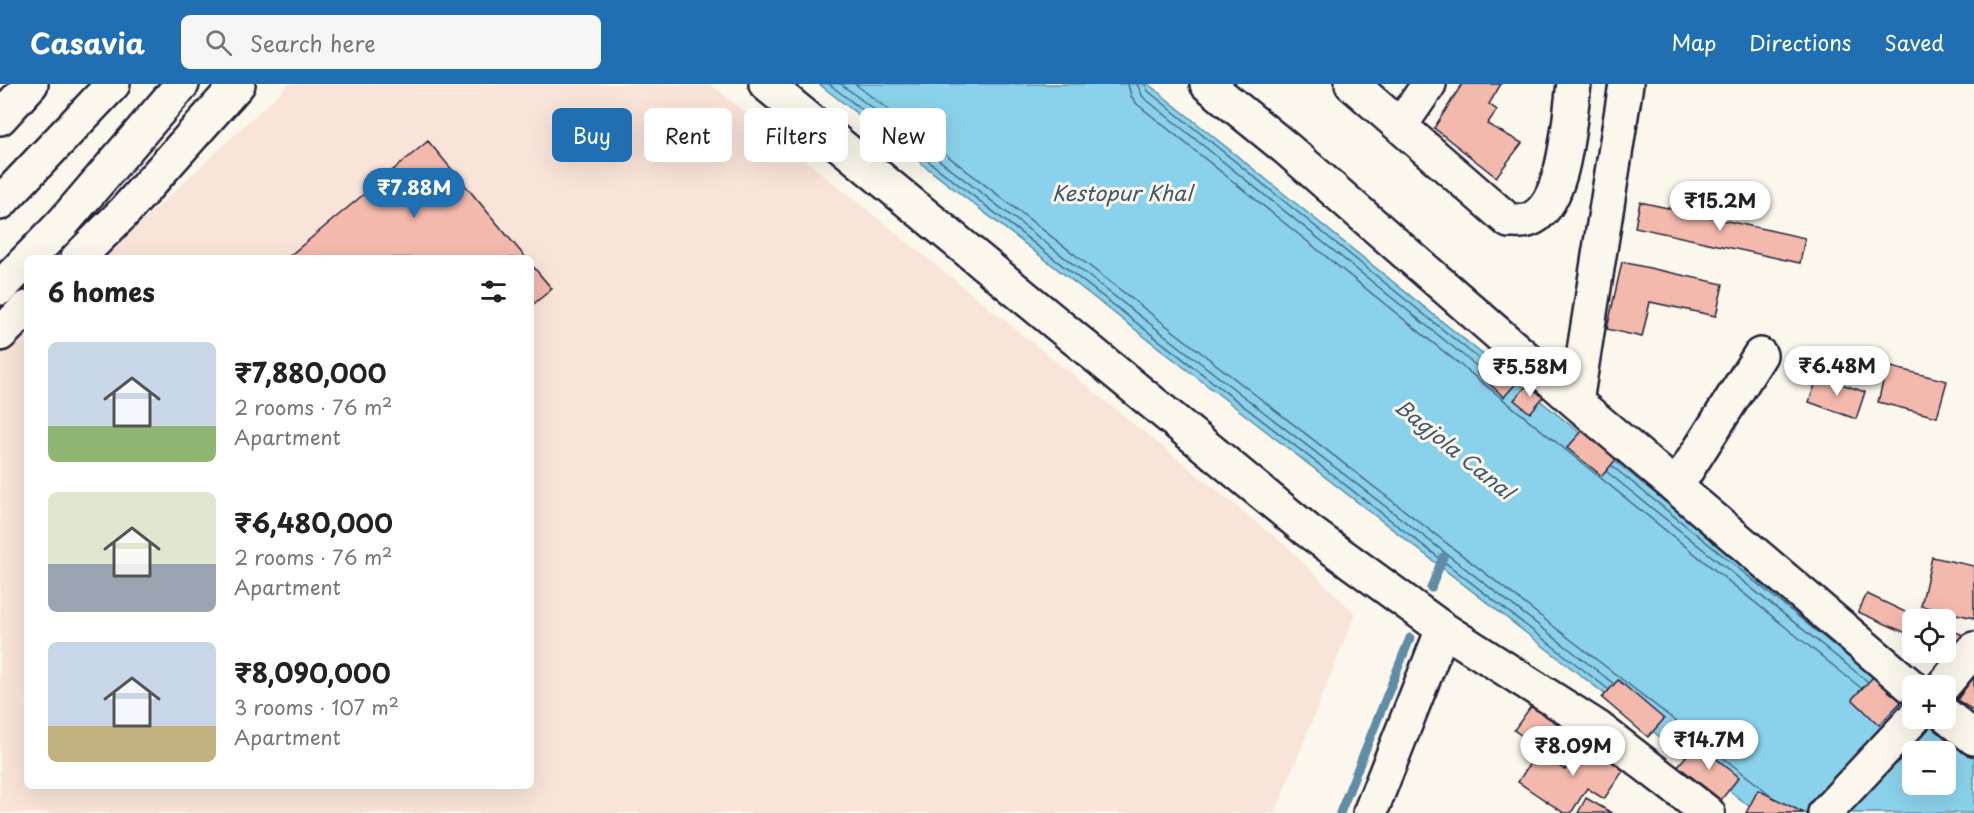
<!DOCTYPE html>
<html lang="en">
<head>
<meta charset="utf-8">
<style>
  :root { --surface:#fff; --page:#f6f6f6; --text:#222; --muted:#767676; --accent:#1f6fb2 }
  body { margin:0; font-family:"Playpen Sans",sans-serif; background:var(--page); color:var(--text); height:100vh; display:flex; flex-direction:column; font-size:22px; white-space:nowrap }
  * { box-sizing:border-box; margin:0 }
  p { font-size:20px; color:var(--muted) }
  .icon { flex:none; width:33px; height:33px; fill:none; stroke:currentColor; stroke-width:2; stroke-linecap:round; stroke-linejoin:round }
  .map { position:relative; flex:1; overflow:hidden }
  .sheet { position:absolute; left:24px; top:171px; width:510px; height:534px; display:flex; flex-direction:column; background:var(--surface); border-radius:9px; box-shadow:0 6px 24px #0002 }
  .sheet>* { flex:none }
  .banner { position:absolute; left:552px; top:24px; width:570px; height:54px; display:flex; gap:12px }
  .fabs { position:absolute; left:1902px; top:525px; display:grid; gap:12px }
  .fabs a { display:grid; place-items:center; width:54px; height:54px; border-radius:9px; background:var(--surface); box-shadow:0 6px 24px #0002; font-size:30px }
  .price { position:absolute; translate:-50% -51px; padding:0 14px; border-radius:21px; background:#fff; color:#222; font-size:20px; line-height:39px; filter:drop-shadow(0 2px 3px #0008) }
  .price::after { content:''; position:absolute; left:50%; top:36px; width:18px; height:14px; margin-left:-9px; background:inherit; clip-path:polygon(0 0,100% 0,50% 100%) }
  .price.current { background:var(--accent); color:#fff }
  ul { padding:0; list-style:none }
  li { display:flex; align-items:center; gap:18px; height:150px; padding:0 24px }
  li span { display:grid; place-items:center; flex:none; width:168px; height:120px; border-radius:9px; color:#555 }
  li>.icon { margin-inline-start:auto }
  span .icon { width:72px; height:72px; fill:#fffc; stroke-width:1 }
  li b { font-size:26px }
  h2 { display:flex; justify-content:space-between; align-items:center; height:72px; padding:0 24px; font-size:26px }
  .pill { padding:0 21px; border-radius:9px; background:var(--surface); box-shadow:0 6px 24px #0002; font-size:21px; line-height:54px }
  .pill.current { background:var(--accent); color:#fff }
  header { display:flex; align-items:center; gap:36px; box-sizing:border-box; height:84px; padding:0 30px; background:var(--accent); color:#fff }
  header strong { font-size:28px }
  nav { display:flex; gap:33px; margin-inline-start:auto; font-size:21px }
  .search { width:420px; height:54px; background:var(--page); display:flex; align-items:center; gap:15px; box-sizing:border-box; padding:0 21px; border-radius:9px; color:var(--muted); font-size:22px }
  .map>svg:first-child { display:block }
</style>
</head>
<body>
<header>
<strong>Casavia</strong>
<div class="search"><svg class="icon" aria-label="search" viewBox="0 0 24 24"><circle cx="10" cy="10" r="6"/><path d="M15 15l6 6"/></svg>Search here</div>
<nav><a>Map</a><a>Directions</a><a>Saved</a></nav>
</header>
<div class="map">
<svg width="1974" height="729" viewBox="0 0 1974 729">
  <rect width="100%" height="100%" fill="#fbf7ec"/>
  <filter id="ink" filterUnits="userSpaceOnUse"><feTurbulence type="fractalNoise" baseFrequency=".0167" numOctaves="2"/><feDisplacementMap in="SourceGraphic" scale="12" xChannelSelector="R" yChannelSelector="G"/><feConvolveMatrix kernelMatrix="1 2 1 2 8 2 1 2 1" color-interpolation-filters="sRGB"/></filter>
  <g filter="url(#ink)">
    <path fill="#f9e4d9" d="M289,0H710L1286,462L1355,530L1275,729H0V270L27,245V702H531V174H103Z"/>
    <path fill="#8ad2eb" stroke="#608ca5" stroke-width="1.5" fill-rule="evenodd" d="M819,0H1148L1912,617V634L1935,635L1974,666V729H1758ZM1912,668H1946V700H1912Z"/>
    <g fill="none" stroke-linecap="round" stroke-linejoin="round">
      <path stroke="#4c6881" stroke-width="1.5" d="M829,0L1608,605
        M841,0L1613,599
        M855,0L1771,711
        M1128,0L1131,12L1137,20L1861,604
        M1137,0L1143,13L1479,284
        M1145,0L1148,7L1484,279
        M1612,382L1847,572
        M1607,388L1867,597"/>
      <path stroke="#608ca5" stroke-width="9" d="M1431,504L1443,473
        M1340,729L1410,554"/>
    </g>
    <path fill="#f3b9ad" stroke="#22223b" stroke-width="1.5" d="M1462,0H1501L1489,20L1497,26L1487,40L1522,59L1496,93L1434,44Z
      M428,57L526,174H287Z
      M1640,118L1805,154L1800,179L1635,143Z
      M1622,178L1723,200L1716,232L1650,218L1642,253L1607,245Z
      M531,180L552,205L531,222Z
      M1492,271L1520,295L1504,313L1477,289Z
      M1887,282L1947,297L1937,333L1878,318Z
      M1818,292L1865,308L1856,335L1809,318Z
      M1530,298L1545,311L1530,329L1514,316Z
      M1584,345L1618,373L1602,392L1567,364Z
      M1932,473L1974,482V534L1921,522Z
      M1867,510L1914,532L1906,549L1858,528Z
      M1946,544L1963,551L1952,578L1930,568H1946Z
      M1875,591L1902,617L1879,641L1852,615Z
      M1974,592V627L1957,616Z
      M1618,596L1664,635L1648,653L1602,614Z
      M1537,614L1582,647L1559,679L1514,646Z
      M1586,654L1627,681L1604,715L1587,704L1571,729H1564L1518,698L1537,668L1565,686Z
      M1697,659L1739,693L1721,716L1678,682Z
      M1758,706L1804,729H1746Z
      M1586,714L1612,729H1578Z"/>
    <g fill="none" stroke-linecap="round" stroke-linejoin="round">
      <defs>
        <path id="minor" d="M766,0L1307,446L1443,545L1598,644L1708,729
          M1207,0L1287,65L1576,318L1912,603
          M1352,0L1400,42L1429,0
          M0,34L31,0
          M1400,42L1509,137C1514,137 1523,138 1528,136C1566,124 1569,34 1574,0
          M78,174L124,128L238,0
          M0,250L27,224
          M1576,318L1626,0
          M1676,403L1760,271
          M1943,602L1974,565
          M1946,631L1974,654
          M1370,729L1443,545
          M1825,729L1914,634"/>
        <path id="major" d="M0,119L113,0
          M29,174L62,140L182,0
          M0,204L27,176"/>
      </defs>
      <use href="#minor" stroke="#22223b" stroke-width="38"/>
      <use href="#major" stroke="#22223b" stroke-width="38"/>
      <use href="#minor" stroke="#fbf7ec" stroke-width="33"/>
      <use href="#major" stroke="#fbf7ec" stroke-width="33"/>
    </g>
  </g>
  <g text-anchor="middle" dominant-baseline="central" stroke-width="6" stroke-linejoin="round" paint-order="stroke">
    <g font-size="21" font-style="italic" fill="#415770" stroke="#fbf7ec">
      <text x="1122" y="108">Kestopur Khal</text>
      <text transform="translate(1455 364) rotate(39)">Bagjola Canal</text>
    </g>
  </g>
</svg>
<div class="fabs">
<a><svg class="icon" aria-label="locate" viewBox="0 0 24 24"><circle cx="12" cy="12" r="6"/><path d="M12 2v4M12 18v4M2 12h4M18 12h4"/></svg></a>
<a>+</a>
<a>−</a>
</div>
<b class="price current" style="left:414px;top:135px">₹7.88M</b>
<b class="price" style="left:1720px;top:148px">₹15.2M</b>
<b class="price" style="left:1837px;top:313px">₹6.48M</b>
<b class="price" style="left:1530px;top:314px">₹5.58M</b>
<b class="price" style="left:1709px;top:687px">₹14.7M</b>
<b class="price" style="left:1573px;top:693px">₹8.09M</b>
<div class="banner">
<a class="pill current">Buy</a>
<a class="pill">Rent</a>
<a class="pill">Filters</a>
<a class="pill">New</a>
</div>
<section class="sheet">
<h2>6 homes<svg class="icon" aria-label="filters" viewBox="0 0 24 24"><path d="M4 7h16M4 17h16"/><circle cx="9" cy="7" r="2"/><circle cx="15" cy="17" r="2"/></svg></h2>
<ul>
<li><span style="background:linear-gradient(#c9d6e8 70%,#8fb573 0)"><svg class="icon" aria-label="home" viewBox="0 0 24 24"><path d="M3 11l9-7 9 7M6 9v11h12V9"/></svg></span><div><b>₹7,880,000</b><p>2 rooms · 76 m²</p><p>Apartment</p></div></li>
<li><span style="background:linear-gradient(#dfe7d0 60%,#9aa5b1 0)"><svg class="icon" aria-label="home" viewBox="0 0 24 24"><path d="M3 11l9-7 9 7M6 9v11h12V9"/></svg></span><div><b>₹6,480,000</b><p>2 rooms · 76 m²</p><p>Apartment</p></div></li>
<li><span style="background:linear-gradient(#c9d6e8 70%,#c2b280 0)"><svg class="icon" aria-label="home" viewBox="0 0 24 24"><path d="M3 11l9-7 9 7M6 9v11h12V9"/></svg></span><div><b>₹8,090,000</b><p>3 rooms · 107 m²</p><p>Apartment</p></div></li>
</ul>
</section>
</div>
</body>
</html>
